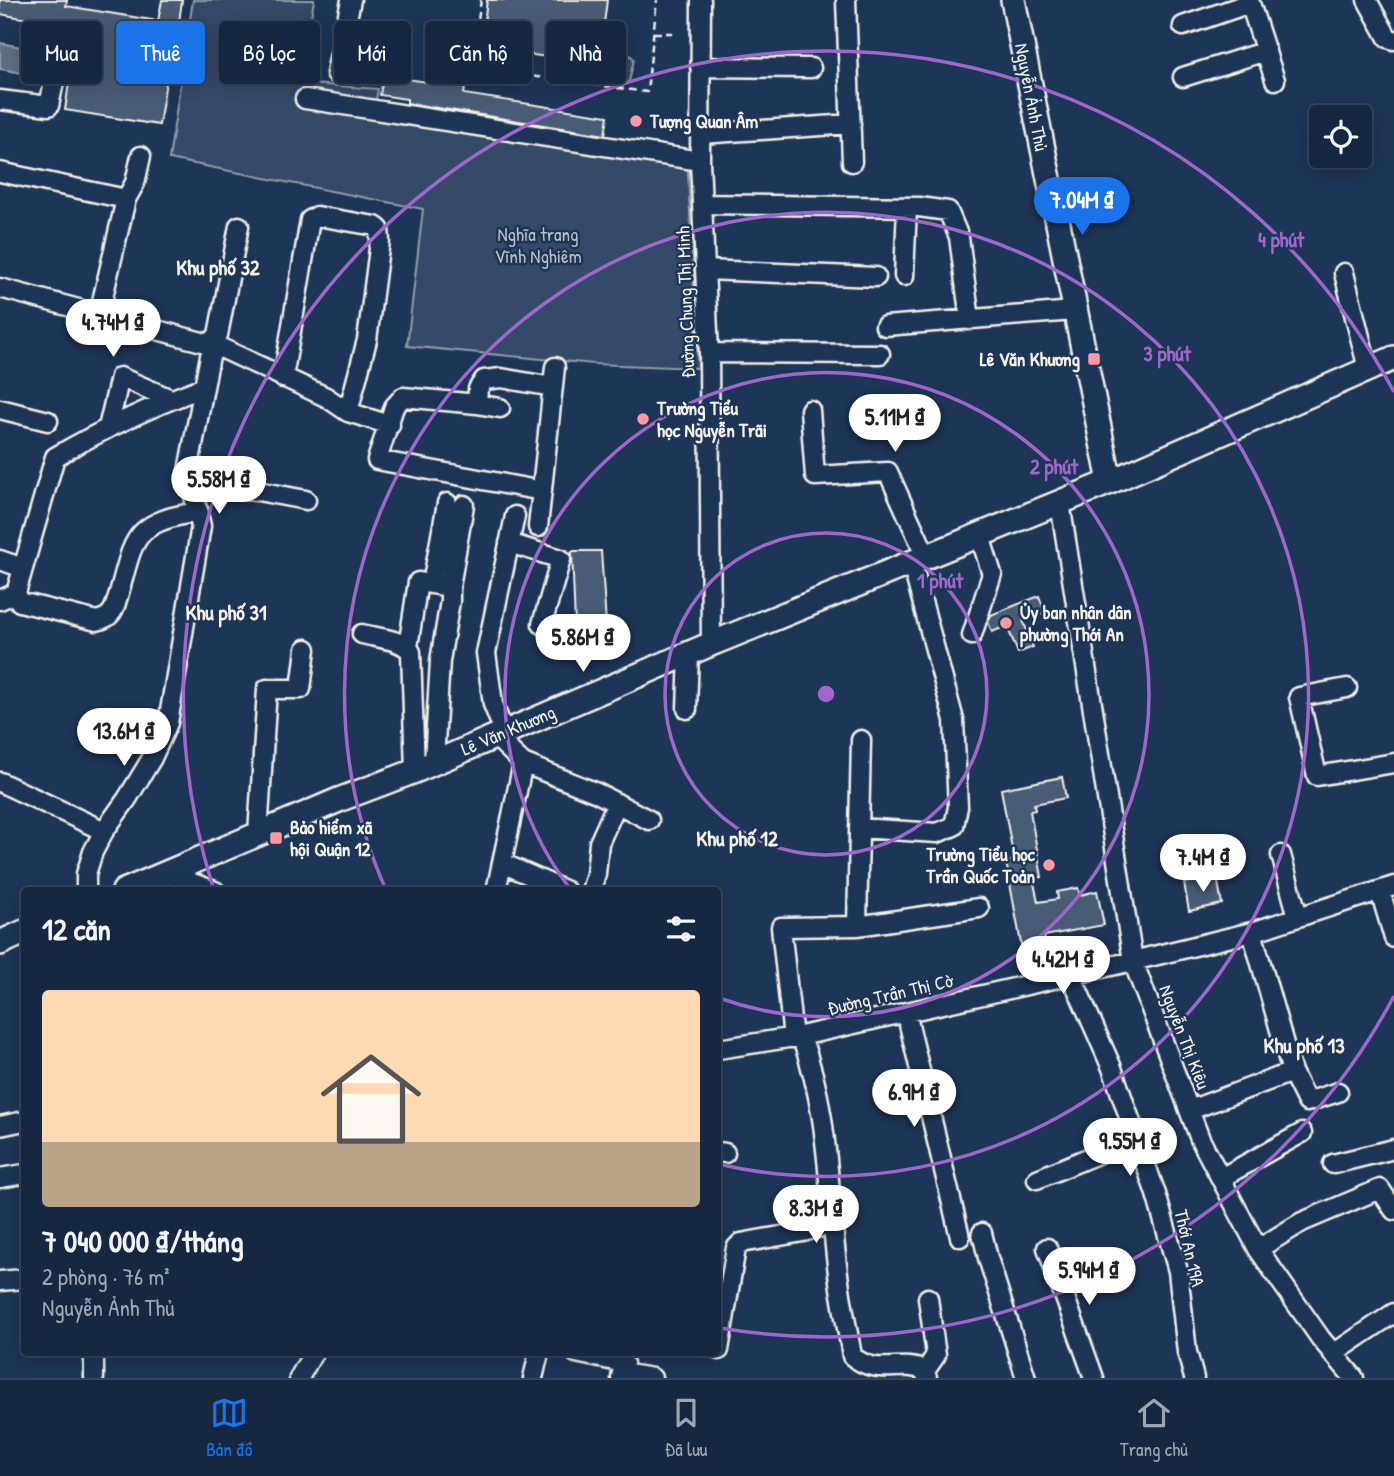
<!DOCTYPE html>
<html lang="vi">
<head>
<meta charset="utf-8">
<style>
  :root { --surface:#162841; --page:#23344c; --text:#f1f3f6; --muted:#9ea6b1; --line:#35445a; --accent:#1a73e8 }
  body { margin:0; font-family:"Patrick Hand",sans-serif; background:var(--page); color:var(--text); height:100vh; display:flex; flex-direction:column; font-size:26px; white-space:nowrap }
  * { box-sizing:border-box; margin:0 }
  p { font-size:23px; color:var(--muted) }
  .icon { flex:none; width:38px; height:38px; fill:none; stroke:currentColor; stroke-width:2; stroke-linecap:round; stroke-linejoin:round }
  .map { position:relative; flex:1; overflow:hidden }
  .panel { position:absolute; left:21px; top:887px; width:700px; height:469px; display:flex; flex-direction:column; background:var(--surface); border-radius:7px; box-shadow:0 4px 18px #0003,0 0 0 2px var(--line) }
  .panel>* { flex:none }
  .banner { position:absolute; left:21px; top:21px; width:700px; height:63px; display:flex; gap:14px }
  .buttons { position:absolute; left:1309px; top:105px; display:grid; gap:14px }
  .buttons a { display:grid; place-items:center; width:63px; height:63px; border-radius:7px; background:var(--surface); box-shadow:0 4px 18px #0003,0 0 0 2px var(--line); font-size:35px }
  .price { position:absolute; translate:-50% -60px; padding:0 16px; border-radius:24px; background:#fff; color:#222; font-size:23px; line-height:46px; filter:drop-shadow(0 2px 4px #0008) }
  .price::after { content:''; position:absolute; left:50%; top:42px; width:21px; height:16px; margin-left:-10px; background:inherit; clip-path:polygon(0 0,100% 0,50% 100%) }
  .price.active { background:var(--accent); color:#fff }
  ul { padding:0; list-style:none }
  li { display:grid; align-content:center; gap:14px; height:371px; padding:0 21px }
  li+li { border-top:2px solid var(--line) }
  li span { display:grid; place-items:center; height:217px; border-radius:7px; color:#555 }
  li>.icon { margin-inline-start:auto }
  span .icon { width:126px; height:126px; fill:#fffc; stroke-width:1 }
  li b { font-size:30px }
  h2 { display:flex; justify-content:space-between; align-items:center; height:84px; padding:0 21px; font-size:30px }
  .chip { padding:0 24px; border-radius:7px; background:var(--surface); box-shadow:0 4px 18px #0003,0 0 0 2px var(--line); font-size:24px; line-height:63px }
  .chip.active { background:var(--accent); color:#fff }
  .tab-bar { display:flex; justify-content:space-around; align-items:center; height:98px; border-top:2px solid var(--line); background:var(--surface); font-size:19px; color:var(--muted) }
  .tab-bar a { display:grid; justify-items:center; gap:4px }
  .tab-bar .active { color:var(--accent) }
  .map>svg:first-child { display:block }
</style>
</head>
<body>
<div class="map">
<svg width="1394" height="1378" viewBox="0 0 1394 1378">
  <rect width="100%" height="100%" fill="#1d3557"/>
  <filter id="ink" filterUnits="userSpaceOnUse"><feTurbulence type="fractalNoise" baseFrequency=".0143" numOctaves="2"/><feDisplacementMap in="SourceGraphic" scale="14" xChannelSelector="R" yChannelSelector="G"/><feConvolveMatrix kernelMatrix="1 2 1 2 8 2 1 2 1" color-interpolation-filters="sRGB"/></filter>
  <g filter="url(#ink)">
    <path fill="#354a67" stroke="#949ea8" stroke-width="2" d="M193,0H314L299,83L378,89L375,105L687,154L698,368L594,364L407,346L423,209L169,159Z
      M602,37L624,40L625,50L634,59L629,82L597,79Z"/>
    <path fill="#5e6d82" stroke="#9aa2ab" stroke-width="2" d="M0,43L27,48L22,73L0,69Z"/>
    <path fill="#485b74" stroke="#f4f1e8" stroke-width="2" d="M0,0H67L66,6L158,21L162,0H182L176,45L172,44L159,125L65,110L77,28L0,14Z
      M487,0H607L599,64L481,48Z
      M30,46L45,48L41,77L25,74Z
      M384,73L406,77V79L465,87L464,94L608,116L605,135L407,103V99L380,95Z
      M572,551H601L606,624L575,625Z
      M1039,596L1045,612L1023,620L1033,647L1018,653L1007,626L992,632L988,622L991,615Z
      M1062,777L1066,798L1034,804L1035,810L1030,811L1042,877L1033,878L1038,902L1058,899L1057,892L1078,888L1080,895L1097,891L1104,925L1044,936L1046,945L1022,949L1006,862L1014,860L1001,789Z
      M1217,877L1222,904L1189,911L1184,883Z"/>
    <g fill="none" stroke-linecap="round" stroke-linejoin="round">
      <defs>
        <path id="minor" d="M701,0L700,161L709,353L711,644
          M846,0L852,162
          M1249,0L1275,80
          M1367,0L1388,38L1394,40
          M1183,26L1250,3
          M700,67L811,68
          M336,73L351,0
          M1183,77L1266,51
          M305,99L700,161
          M0,100L49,106L62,44
          M700,134L851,124
          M0,172L126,199L99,314
          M126,199L135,183L141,156
          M702,204L919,207L948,211L959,237L970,320
          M706,270L876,277
          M1344,273L1368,369
          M904,276L907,207
          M0,288L217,346L326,397L348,412L390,425
          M885,326L1074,311
          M210,344L218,335L239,226
          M709,353L880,354
          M283,378L310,220L317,216L375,226L379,229L380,241L367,340L348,412
          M477,404L478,389L484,380L501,378L553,387
          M500,408L477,404L403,397L394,407L377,460L542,491
          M0,409L48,421
          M810,410L815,476L888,472L927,558
          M108,428L120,377L171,399
          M192,487L258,491L306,500
          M1060,503L1133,961L1200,1139L1258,1249L1321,1339L1354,1378
          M199,512C125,522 135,545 115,606C111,616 107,618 97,621L20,602L16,593L55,457C103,429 152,406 204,387
          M538,527L555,367
          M509,543L561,559L542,624
          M0,560L23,568
          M432,584L450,587V601L440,661L434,761
          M450,587L464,505
          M0,600L16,593
          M362,634C377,638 402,639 411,652L415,771
          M972,635L992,574L980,536
          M408,647L418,582L432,584L447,503
          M1347,688L1299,697L1317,776L1394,763
          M687,709L689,653
          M504,732L493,704L486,653L515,516
          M498,735L502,743L523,763L597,793L649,820
          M0,782L104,831
          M859,828L937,833L954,826L958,807L954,720L912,564
          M258,835L267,689H301L306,649
          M1281,855L1298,917
          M502,863L566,891
          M167,874L215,891
          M86,891V874L93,852L104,831L127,799L152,758L168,723L201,526L188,471L210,356L217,346
          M496,891L523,763
          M591,891L596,874L599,843L617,803
          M1380,891L1394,938
          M857,926L979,908
          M1071,975L1112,1068L1156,1194L1178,1271L1187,1352L1194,1378
          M906,1012L960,1237
          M801,1036C830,1115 827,1184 837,1265C840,1296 847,1326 852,1356C878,1378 901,1359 925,1371L927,1378
          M793,1038L781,927L857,926L861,740
          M718,1049L801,1036L1133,961L1252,932L1394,886
          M1292,1072L1307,1102L1338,1092
          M1190,1110L1292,1072L1252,932
          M0,1126L24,1121
          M718,1152L725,1153
          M1333,1164L1394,1149
          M0,1178L24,1174
          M1221,1178L1302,1133
          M1037,1179L1136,1138
          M982,1233L988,1258L1026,1378
          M1047,1248L1094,1378
          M1258,1249L1302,1222L1380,1189L1394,1210
          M0,1281L24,1279
          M719,1350L736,1248L741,1243L803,1232L834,1223
          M94,1353V1378
          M576,1353L624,1363L621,1378
          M1333,1354L1394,1313
          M925,1371L936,1355L928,1298
          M622,1373L652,1378
          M299,1378L313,1353
          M533,1378L539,1353"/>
        <path id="major" d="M1013,0L1110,482
          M124,891L341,799L415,771L711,644L1110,482L1394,358
          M0,943L24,932"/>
      </defs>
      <use href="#minor" stroke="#f4f1e8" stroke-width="23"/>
      <use href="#major" stroke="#f4f1e8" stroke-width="28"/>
      <path stroke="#f4f1e8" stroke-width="2.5" stroke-dasharray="7 5" stroke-linecap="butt" d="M481,0L471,68L647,92L657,0
        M654,33H675"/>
      <use href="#minor" stroke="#1d3557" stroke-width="18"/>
      <use href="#major" stroke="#1d3557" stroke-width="23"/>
    </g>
  </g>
  <g fill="none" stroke="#9f67cb" stroke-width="3.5">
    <circle cx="826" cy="694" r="161"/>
    <path d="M571 890A322 322 0 1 1 719 998"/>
    <path d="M386 890A482 482 0 1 1 718 1164"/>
    <path d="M1394 996A643 643 0 0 1 720 1328M213 887A643 643 0 0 1 1394 392"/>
  </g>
  <g fill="#ff9aa2" stroke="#1d3557" stroke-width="2.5">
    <circle cx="636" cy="121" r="7"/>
    <rect x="1087" y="352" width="14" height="14" rx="3.5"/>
    <circle cx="643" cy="419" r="7"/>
    <circle cx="1006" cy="623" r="7"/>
    <rect x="269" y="831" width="14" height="14" rx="3.5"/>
    <circle cx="1049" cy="865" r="7"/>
  </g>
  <g text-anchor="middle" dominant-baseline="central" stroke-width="5" stroke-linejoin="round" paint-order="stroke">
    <g font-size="19" fill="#f4f1e8" stroke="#1d3557">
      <text transform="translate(1032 97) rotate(79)">Nguyễn Ảnh Thủ</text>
      <text transform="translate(685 302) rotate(-92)">Đường Chung Thị Minh</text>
      <text transform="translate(508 730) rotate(-23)">Lê Văn Khương</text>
      <text transform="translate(890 994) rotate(-13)">Đường Trần Thị Cờ</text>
      <text transform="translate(1185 1037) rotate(69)">Nguyễn Thị Kiêu</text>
      <text transform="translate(1190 1248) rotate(77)">Thới An 19A</text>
    </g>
    <g font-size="19" font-weight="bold" fill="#f4f1e8" stroke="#1d3557" text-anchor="start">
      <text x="650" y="121">Tượng Quan Âm</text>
      <text x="1080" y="359" text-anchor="end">Lê Văn Khương</text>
      <text x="657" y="408">Trường Tiểu<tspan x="657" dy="22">học Nguyễn Trãi</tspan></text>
      <text x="1020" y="612">Ủy ban nhân dân<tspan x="1020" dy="22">phường Thới An</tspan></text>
      <text x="290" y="827">Bảo hiểm xã<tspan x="290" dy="22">hội Quận 12</tspan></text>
      <text x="1035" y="854" text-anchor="end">Trường Tiểu học<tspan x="1035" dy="22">Trần Quốc Toản</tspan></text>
    </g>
    <g font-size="19" fill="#bbbfc1" stroke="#1d3557">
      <text x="538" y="234">Nghĩa trang<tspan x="538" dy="22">Vĩnh Nghiêm</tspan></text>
    </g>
    <g font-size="21" font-weight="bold" fill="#f4f1e8" stroke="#1d3557">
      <text x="218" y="267">Khu phố 32</text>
      <text x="226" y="612">Khu phố 31</text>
      <text x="737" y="838">Khu phố 12</text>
      <text x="1304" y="1045">Khu phố 13</text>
    </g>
  </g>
  <circle cx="826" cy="694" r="10" fill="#9f67cb" stroke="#1d3557" stroke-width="3.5"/>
  <g font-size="21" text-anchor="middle" font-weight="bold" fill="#9f67cb" stroke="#1d3557" stroke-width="5" stroke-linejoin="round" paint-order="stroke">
    <text x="1281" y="247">4 phút</text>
    <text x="1167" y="361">3 phút</text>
    <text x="1054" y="474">2 phút</text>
    <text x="940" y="588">1 phút</text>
  </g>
</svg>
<div class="buttons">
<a><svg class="icon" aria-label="locate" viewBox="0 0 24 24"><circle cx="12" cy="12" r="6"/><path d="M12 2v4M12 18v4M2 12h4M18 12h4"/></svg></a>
</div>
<b class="price active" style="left:1082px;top:237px">7.04M ₫</b>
<b class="price" style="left:113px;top:359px">4.74M ₫</b>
<b class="price" style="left:895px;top:454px">5.11M ₫</b>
<b class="price" style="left:219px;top:516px">5.58M ₫</b>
<b class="price" style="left:583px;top:674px">5.86M ₫</b>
<b class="price" style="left:124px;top:768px">13.6M ₫</b>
<b class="price" style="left:1203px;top:894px">7.4M ₫</b>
<b class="price" style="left:1063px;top:996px">4.42M ₫</b>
<b class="price" style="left:914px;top:1129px">6.9M ₫</b>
<b class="price" style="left:1130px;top:1178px">9.55M ₫</b>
<b class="price" style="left:816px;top:1245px">8.3M ₫</b>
<b class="price" style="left:1089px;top:1307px">5.94M ₫</b>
<div class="banner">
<a class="chip">Mua</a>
<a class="chip active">Thuê</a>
<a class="chip">Bộ lọc</a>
<a class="chip">Mới</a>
<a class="chip">Căn hộ</a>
<a class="chip">Nhà</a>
</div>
<section class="panel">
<h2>12 căn<svg class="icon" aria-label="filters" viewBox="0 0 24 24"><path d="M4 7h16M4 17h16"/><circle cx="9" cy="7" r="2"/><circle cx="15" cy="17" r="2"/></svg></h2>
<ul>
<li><span style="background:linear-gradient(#ffd9b3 70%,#b9a48a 0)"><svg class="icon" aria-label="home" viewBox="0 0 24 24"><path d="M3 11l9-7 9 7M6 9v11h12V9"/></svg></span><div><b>7 040 000 ₫/tháng</b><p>2 phòng · 76 m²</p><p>Nguyễn Ảnh Thủ</p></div></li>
</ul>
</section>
</div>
<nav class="tab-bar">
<a class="active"><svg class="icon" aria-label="map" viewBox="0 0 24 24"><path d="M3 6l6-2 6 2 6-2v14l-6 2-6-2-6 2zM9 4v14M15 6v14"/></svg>Bản đồ</a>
<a><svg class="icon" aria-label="saved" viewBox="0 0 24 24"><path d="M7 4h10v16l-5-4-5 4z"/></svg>Đã lưu</a>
<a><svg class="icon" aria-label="home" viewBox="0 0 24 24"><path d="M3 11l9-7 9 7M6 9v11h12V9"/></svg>Trang chủ</a>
</nav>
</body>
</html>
